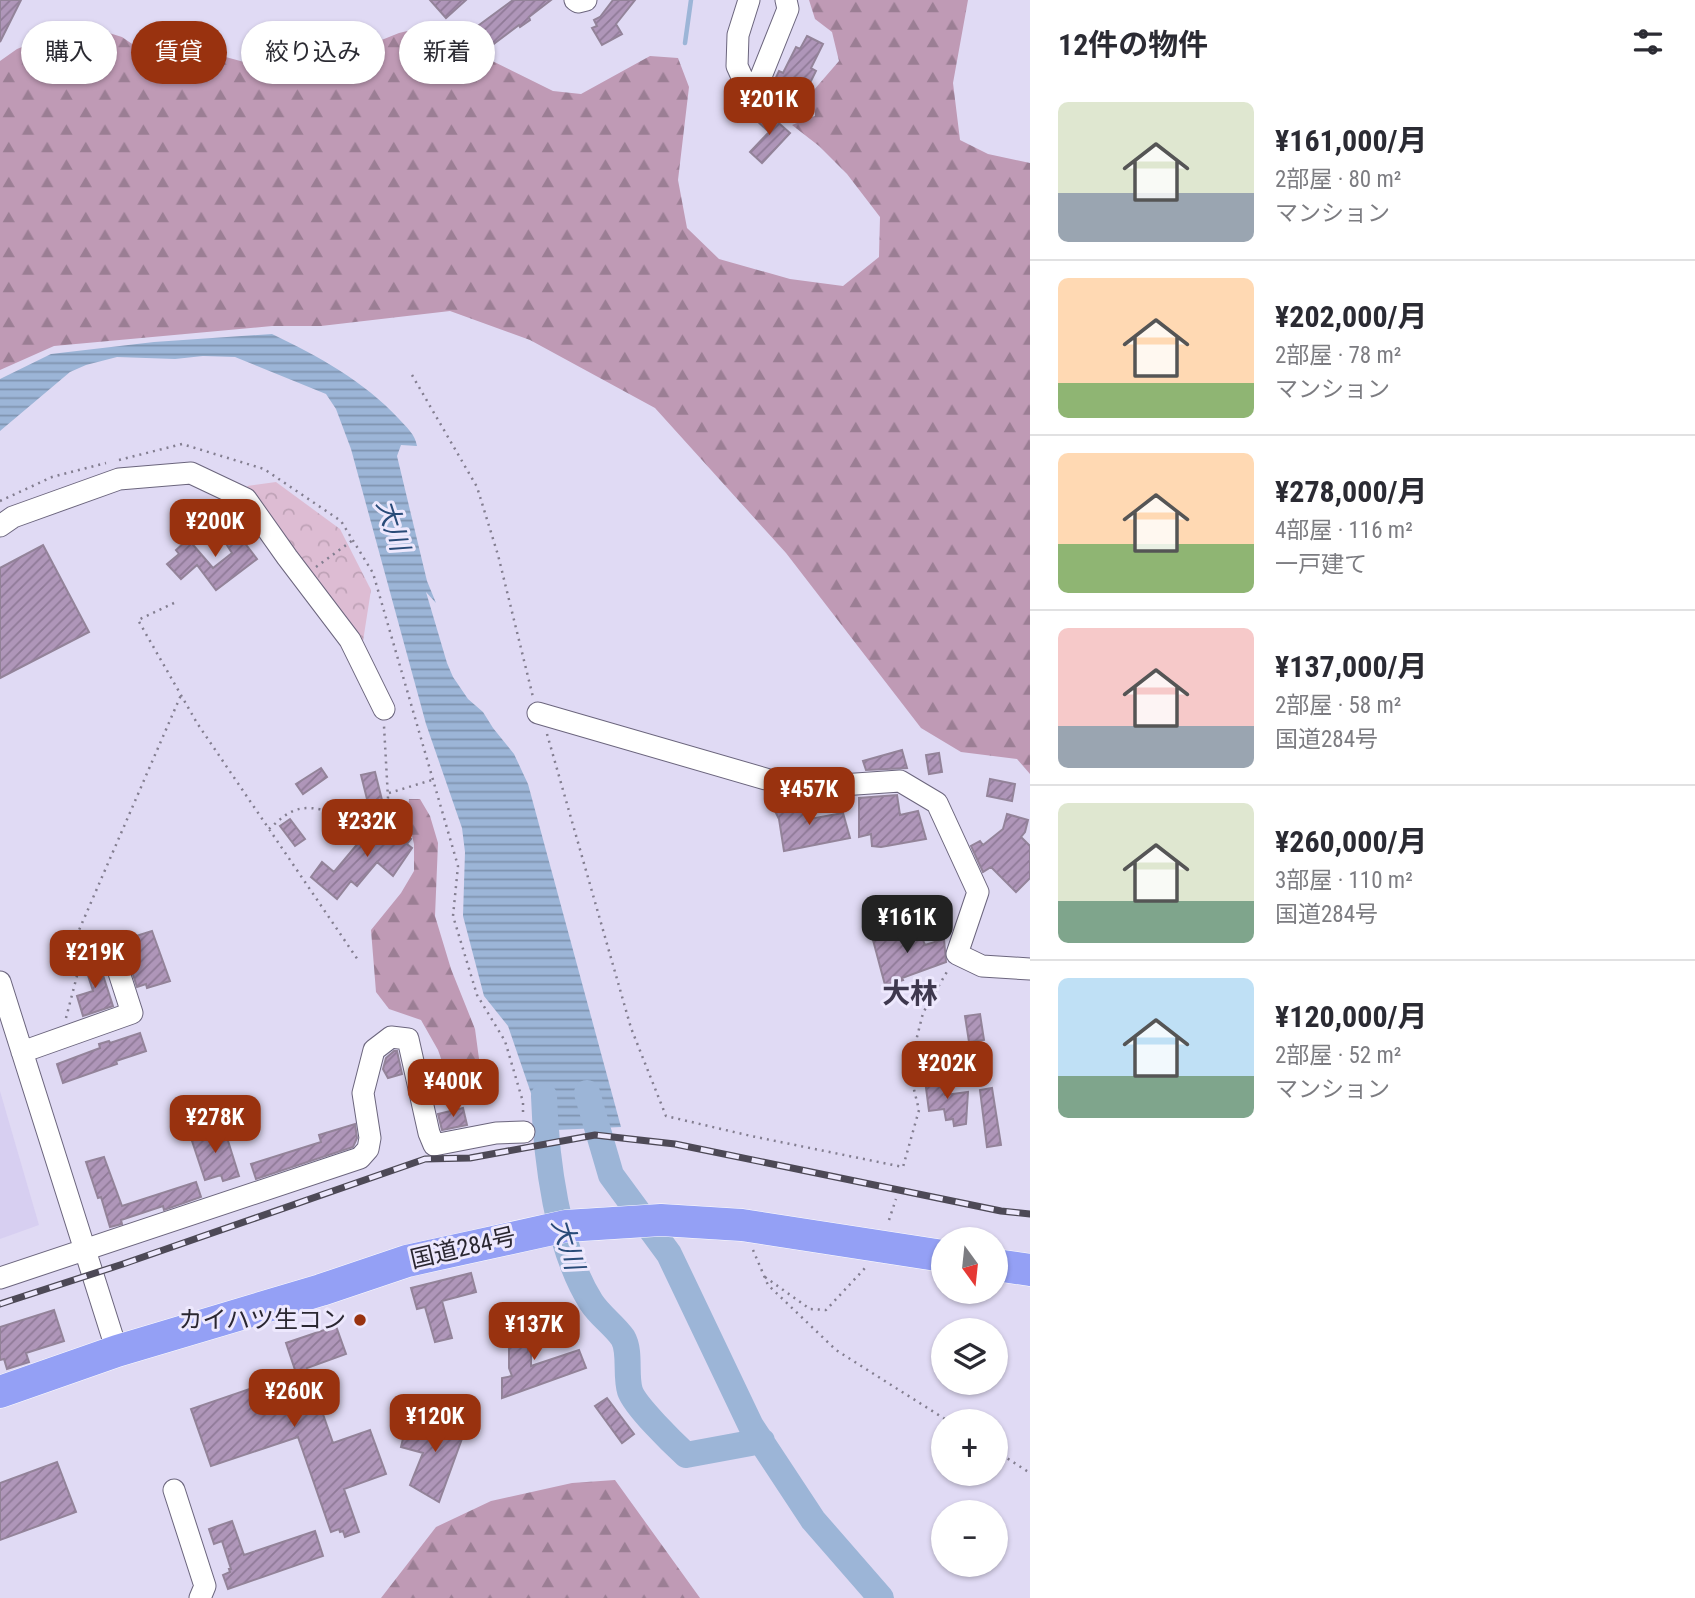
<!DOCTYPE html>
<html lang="ja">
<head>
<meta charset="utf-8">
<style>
  :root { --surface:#fff; --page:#f7f7f7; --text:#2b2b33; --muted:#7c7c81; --line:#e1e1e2; --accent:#99320f }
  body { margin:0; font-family:"Roboto Condensed","Noto Sans JP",sans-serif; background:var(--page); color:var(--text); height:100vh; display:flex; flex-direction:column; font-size:26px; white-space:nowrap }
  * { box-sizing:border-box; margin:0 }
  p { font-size:23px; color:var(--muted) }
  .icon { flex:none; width:38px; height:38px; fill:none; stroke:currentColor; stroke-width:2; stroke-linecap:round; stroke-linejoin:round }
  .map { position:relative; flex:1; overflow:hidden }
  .side { display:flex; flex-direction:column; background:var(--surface); width:665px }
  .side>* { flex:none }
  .top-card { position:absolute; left:21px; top:21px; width:665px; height:63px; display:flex; gap:14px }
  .needle { width:46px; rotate:165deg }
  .buttons { position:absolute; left:931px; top:1227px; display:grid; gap:14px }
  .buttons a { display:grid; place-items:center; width:77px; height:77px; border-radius:50%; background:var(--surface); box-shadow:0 2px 5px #0004; font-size:35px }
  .price { position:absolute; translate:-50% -60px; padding:0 16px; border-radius:14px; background:var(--accent); color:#fff; font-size:23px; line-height:46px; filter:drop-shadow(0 2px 4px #0008) }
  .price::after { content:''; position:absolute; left:50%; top:42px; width:21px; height:16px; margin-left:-10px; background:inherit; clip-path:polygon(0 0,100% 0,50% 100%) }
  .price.on { background:#222; color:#fff }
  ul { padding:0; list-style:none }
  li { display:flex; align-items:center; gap:21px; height:175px; padding:0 28px }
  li+li { border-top:2px solid var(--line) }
  li span { display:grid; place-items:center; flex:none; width:196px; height:140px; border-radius:10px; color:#555 }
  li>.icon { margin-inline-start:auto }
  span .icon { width:84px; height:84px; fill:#fffc; stroke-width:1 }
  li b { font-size:30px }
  h2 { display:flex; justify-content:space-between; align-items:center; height:84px; padding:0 28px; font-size:30px }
  .chip { padding:0 24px; border-radius:32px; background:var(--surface); box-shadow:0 2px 5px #0004; font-size:24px; line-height:63px }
  .chip.on { background:var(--accent); color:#fff }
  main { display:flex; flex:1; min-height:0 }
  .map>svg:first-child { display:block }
</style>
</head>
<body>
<main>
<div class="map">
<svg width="1030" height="1598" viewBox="0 0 1030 1598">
  <defs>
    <pattern id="forest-firs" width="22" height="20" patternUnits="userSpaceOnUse" patternTransform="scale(1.75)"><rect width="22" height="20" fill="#bf9ab5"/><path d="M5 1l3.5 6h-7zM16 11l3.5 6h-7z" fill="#9b7e94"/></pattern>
    <pattern id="park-crowns" width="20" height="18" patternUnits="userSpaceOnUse" patternTransform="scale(1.75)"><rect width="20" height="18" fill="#ddbcd3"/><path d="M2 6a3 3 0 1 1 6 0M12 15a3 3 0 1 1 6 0" fill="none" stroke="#bea2b6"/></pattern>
    <pattern id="water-rules" width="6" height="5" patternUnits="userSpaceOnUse" patternTransform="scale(1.75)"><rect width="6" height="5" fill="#9cb5d7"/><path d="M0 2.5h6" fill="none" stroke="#7f93af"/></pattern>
    <pattern id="building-hatch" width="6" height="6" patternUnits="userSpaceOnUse" patternTransform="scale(1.75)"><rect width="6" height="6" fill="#af96b9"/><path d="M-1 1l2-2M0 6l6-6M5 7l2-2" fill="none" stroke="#8f7a97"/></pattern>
  </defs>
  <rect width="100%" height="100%" fill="#e0daf4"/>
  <path fill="#d7cff1" d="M0,1091L39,1225L0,1239Z"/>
  <path fill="url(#forest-firs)" d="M809,0H968L953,83L960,140L988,154L1030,163V774L1017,759L961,752L921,728L786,553L655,408L530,340L450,311L321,326H272L54,346L0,370V61L17,49L80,24L122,37L173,72L222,56L259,66L302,72L399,33L424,27L553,91L581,94L650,56L678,58L689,87L678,180L687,228L719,259L790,279L843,286L879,257L880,217L847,174L819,146L792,125L815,116L813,91L839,61L832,32L815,19Z
    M409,799H420L430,816L438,843L435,916L451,969L475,1029L484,1096L468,1101L451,1087L438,1050L421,1020L389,1009L376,992L371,930L401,893L414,871V844L407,816Z
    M615,1480L700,1598H381L436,1527L491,1501L572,1483Z"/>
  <path fill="url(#park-crowns)" d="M276,482L340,529L371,590L363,641L247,486Z"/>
  <path fill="url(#water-rules)" d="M272,334C318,356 364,381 399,419C407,428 415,434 417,446L401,445L397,456L427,581L436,603L426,592L447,663L453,677L468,699L483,712L493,728L514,754L528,784L621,1127L534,1131L538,1123L533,1099L508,1026L484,996L463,916L465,852L462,828L426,724L351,449L336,409L326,394L235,357L203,356L175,359L117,357L86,365L70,372L0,431V379L51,354L154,342Z"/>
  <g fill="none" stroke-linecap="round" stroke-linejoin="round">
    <path stroke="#9cb5d7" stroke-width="4.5" d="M685,43L691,0"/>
    <path stroke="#9cb5d7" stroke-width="26" d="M587,1093L611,1175L669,1254L751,1426L813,1520L881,1598
      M544,1096C546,1159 557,1248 591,1302C600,1316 614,1325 623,1338C631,1352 625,1375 630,1391C635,1406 673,1443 686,1455L762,1441"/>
  </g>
  <path fill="url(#building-hatch)" stroke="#938399" stroke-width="2" d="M0,0H21L0,42Z
    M430,0H466L446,18Z
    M513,0H551L529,17L530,20L520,27L519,25L487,49L475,28Z
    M613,0H635L616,24L622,34L602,45L592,28L597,26L594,20L600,17Z
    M807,36L823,44L811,68L816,71L803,97L811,102L805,113L767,96L779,71L783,73L796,47L800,49Z
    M764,110L790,133L762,163L750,152L769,132L755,119Z
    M227,520L257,559L216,590L197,565L181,579L167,564L179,554L176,550L188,539L213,568L232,553L216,528Z
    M43,545L89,632L0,678V568Z
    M902,750L907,768L866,770L863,761Z
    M939,753L942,772L929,774L926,755Z
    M321,768L327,777L303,794L296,784Z
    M375,772L382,800L368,803L361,775Z
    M990,779L1015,784L1012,801L987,796Z
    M897,795L900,815L918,811L926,839L881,847L872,846L871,834L859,837V798Z
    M796,801H802L810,819L843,813L850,838L784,851L779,819L775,811Z
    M1007,814L1028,820L1025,832L1021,837L1030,846V878L1016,892L991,867L983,872L971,846L980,841L983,845L1003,829Z
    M397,817L408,826L403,833L411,839L407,844L412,848L393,876L377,862L357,886L351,881L337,899L311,877L322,862L334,872L365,835L373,842L387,823L388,828Z
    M290,819L305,839L295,846L280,826Z
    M918,927L925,945L944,939L946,962L902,978L903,980L885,985L873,940L895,934V936Z
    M152,931L170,981L147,988L146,984L137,987L124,947L120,941Z
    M101,958L105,971L102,972L113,1006L83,1016L77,996L93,991L84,963Z
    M980,1014L984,1040L969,1042L965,1016Z
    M140,1033L146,1051L116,1061L117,1064L63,1083L57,1064L100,1048L99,1044L109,1041L110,1043Z
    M394,1051H397L402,1074L388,1078L383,1069L386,1058Z
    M943,1077L945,1095L968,1092L966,1124L954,1126L953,1119L946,1120L944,1109L929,1111L925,1080Z
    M992,1088L1001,1145L987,1147L980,1090Z
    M463,1108L467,1125L442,1130L438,1114Z
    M355,1124L357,1138L353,1147L256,1179L251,1164L321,1142L319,1135Z
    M224,1128L239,1176L223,1181L221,1175L205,1180L191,1138Z
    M104,1157L122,1206L196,1182L201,1197L164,1210L163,1206L121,1220L122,1224L110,1227L101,1197L98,1198L86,1162Z
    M471,1273L476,1292L442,1301L452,1338L435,1342L425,1307L417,1309L411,1288Z
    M527,1309L528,1350H531V1366L579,1350L586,1368L502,1398V1378L512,1376L509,1368V1336L513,1319Z
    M54,1310L64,1341L26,1353L29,1362L7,1369L4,1359L0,1360V1327Z
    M336,1326L346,1354L307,1368L333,1443L370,1430L386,1474L344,1489L359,1532L345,1537L343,1531L340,1532L339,1529L331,1532L298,1437L211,1466L191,1409L296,1373L286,1343Z
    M607,1398L634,1434L622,1443L595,1406Z
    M437,1418L468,1422L439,1502L410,1485L423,1453L401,1447L406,1426L431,1433Z
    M57,1462L76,1512L0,1540V1483Z
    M232,1521L244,1555L315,1531L323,1556L228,1589L223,1575L230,1572L229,1569H231L222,1541L214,1544L209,1529Z"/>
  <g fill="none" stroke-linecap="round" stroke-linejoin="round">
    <defs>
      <path id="minor" d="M575,0L578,2L586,0
        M749,0L738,35L737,66L752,99L788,9L786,0
        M0,526L13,517L119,479L191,473L246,499L287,557L350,640L384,709
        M538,713L797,788L900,781L937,803L978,892L957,954L982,966L1030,969
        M0,982L117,1351
        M22,1052L132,1013L112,951
        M0,1278L360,1158L368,1149L370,1138L363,1093L374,1050L391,1037L408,1039L429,1133L434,1145L496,1133L524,1132
        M174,1490L205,1586L200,1598"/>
      <path id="highway" d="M996,1265L1030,1270
        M0,1392L117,1351L321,1290L407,1261L566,1226L661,1220L742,1225L943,1256"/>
    </defs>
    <use href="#minor" stroke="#6b657d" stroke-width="23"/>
    <use href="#highway" stroke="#fff" stroke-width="33"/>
    <path stroke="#837e90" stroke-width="2.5" stroke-dasharray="2 5" stroke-linecap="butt" d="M412,375L477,487L498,555L533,697
      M119,460L182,444L264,469L341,521L373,573L458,866L453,916L477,995L505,1041L523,1102V1114
      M0,501L52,477L106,463
      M316,567L353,540
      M174,603L138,620L197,723L358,960
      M547,734L631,1028L666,1116L751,1136L903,1167L919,1110L909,1069L923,1013L948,970
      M389,793L432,780
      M269,829C276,823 283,816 291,812C317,798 355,826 384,822L388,798L384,726
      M66,1018L79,968L76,937L181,695
      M889,1220L896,1199
      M753,1250L768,1285L836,1350L948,1421
      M765,1277L810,1309L826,1310L866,1267
      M996,1451L1030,1473"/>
    <use href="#minor" stroke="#fff" stroke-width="21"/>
    <use href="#highway" stroke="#94a0f5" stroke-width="32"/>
    <defs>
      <path id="rail" d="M0,1304L123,1264L425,1159L470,1158L595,1135L675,1144L1001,1211L1030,1214"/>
    </defs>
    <use href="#rail" stroke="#4d4956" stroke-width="7"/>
    <use href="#rail" stroke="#ede8fd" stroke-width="4.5" stroke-dasharray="13" stroke-linecap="butt"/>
  </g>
  <circle fill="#99320f" stroke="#ede8fd" stroke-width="2.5" cx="360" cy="1320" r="7"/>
  <g text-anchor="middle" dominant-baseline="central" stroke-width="6" stroke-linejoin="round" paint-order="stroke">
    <g font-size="24" fill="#2a2731" stroke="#ede8fd">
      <text transform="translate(463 1248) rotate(-13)">国道284号</text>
    </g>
    <g font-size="24" fill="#2a2731" stroke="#ede8fd" text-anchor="end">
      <text x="346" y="1320">カイハツ生コン</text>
    </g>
    <g font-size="26" font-style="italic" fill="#294b78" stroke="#ede8fd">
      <text transform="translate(393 525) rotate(72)">大川</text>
      <text transform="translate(568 1244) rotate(73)">大川</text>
    </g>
    <g font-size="28" font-weight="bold" fill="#3e384e" stroke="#ede8fd">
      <text x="910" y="993">大林</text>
    </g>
  </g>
</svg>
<div class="buttons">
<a><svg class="needle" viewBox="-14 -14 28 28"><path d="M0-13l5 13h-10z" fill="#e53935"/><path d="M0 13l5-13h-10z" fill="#7c7c81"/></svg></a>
<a><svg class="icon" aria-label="layers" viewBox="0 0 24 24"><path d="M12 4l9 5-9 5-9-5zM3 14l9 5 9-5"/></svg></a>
<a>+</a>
<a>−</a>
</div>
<b class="price" style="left:769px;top:137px">¥201K</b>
<b class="price" style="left:215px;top:559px">¥200K</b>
<b class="price" style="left:809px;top:827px">¥457K</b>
<b class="price" style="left:367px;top:859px">¥232K</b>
<b class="price on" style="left:907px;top:955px">¥161K</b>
<b class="price" style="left:95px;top:990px">¥219K</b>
<b class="price" style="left:947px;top:1101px">¥202K</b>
<b class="price" style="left:453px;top:1119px">¥400K</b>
<b class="price" style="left:215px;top:1155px">¥278K</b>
<b class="price" style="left:534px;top:1362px">¥137K</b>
<b class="price" style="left:294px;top:1429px">¥260K</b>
<b class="price" style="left:435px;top:1454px">¥120K</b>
<div class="top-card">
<a class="chip">購入</a>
<a class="chip on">賃貸</a>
<a class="chip">絞り込み</a>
<a class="chip">新着</a>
</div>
</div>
<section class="side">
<h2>12件の物件<svg class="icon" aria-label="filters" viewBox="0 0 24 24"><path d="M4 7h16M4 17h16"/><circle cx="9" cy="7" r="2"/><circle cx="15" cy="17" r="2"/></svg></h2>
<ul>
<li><span style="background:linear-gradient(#dfe7d0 65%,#9aa5b1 0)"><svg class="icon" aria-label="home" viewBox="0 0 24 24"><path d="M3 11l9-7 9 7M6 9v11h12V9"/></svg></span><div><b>¥161,000/月</b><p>2部屋 · 80 m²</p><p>マンション</p></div></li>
<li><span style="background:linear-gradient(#ffd9b3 75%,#8fb573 0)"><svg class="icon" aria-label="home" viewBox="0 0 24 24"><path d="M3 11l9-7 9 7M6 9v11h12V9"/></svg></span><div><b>¥202,000/月</b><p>2部屋 · 78 m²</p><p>マンション</p></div></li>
<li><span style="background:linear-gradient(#ffd9b3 65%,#8fb573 0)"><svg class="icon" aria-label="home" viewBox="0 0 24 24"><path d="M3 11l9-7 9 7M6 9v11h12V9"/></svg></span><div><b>¥278,000/月</b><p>4部屋 · 116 m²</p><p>一戸建て</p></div></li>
<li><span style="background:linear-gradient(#f6c9c9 70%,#9aa5b1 0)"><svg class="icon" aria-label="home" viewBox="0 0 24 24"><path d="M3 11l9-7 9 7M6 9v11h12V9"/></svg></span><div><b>¥137,000/月</b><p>2部屋 · 58 m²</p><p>国道284号</p></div></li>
<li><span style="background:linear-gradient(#dfe7d0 70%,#7fa58c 0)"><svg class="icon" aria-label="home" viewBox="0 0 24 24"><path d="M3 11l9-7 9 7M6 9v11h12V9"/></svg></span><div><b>¥260,000/月</b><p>3部屋 · 110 m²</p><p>国道284号</p></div></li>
<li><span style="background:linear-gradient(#bfe0f5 70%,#7fa58c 0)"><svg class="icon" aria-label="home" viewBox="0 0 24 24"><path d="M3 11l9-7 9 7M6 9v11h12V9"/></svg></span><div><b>¥120,000/月</b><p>2部屋 · 52 m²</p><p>マンション</p></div></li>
</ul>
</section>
</main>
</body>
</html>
